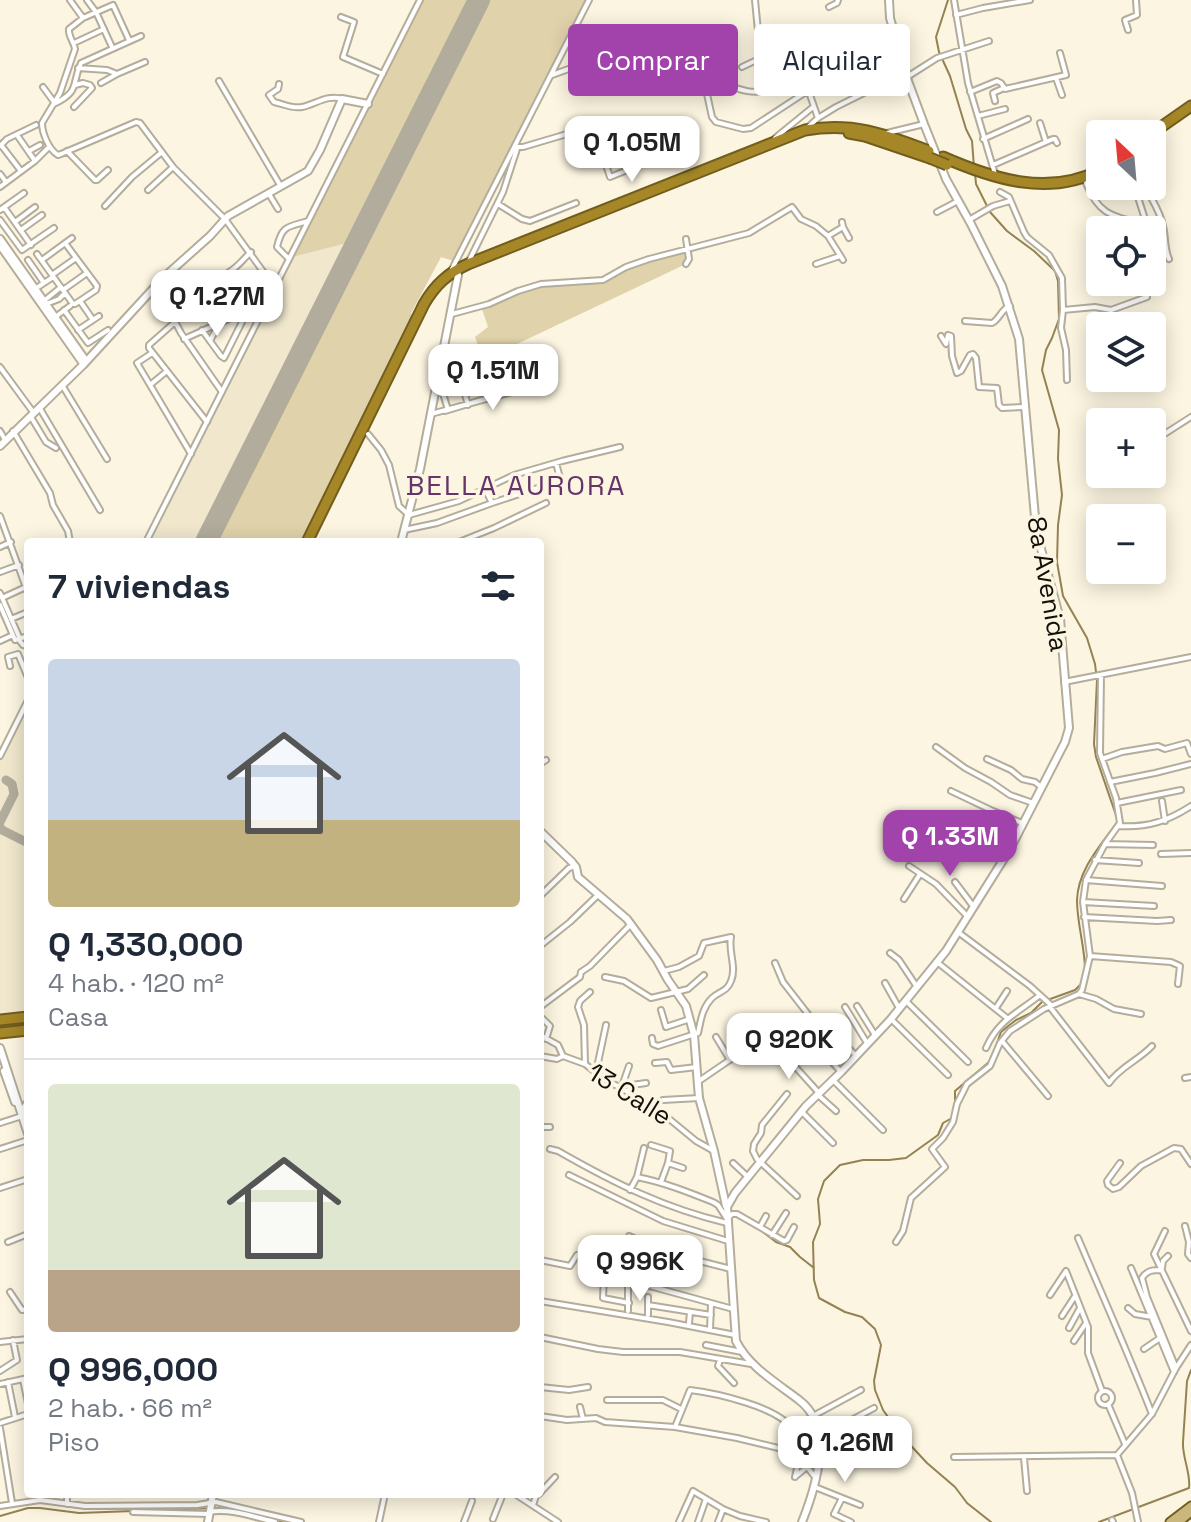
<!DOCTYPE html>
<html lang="es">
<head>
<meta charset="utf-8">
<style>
  :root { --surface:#fff; --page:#f6f6f7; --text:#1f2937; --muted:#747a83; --line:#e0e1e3; --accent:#a243ab }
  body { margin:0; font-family:"Space Grotesk",sans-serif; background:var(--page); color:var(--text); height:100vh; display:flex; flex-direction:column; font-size:30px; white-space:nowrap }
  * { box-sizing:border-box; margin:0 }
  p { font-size:26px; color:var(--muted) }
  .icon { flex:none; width:44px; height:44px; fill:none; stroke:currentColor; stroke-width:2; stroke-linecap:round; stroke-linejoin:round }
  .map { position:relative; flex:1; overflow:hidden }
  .sheet { position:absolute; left:24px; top:538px; width:520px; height:960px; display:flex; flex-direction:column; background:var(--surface); border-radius:8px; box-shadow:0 4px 20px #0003 }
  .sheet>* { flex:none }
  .banner { position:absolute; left:568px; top:24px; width:502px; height:72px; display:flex; gap:16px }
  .needle { width:52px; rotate:334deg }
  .controls { position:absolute; left:1086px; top:120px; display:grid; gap:16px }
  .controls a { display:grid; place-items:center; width:80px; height:80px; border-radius:8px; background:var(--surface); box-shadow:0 4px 20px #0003; font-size:40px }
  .price { position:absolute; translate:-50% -68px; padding:0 18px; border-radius:16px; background:#fff; color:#222; font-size:26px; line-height:52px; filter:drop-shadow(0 2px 4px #0008) }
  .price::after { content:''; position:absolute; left:50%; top:48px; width:24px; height:18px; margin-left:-12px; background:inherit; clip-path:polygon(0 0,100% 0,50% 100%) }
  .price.selected { background:var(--accent); color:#fff }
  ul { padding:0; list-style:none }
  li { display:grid; align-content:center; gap:16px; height:424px; padding:0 24px }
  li+li { border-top:2px solid var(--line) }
  li span { display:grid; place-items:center; height:248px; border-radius:8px; color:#555 }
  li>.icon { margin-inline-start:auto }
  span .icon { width:144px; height:144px; fill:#fffc; stroke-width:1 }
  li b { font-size:34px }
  h2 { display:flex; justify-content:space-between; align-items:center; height:96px; padding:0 24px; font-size:34px }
  .chip { padding:0 28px; border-radius:8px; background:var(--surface); box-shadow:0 4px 20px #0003; font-size:28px; line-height:72px }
  .chip.selected { background:var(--accent); color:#fff }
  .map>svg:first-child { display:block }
</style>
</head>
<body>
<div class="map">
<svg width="1191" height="1522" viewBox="0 0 1191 1522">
  <rect width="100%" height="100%" fill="#fcf5e1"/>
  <path fill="#f0e7cd" d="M422,0H586L454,261L441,257L411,313L412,319L390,367L300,542H147Z
    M28,704V1014L0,1017V758Z"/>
  <path fill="#e0d2aa" d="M423,0H473L351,242L292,257L358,123Z
    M487,0H586L454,261L441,257L411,313L412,319L300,542H212Z
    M687,249L686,264L483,360L475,337L488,327L481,306L531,287L603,280L628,266Z"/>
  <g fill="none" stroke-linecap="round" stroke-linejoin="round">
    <path stroke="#948252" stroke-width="2" d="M948,0L936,37L939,52L950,76L966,129L972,141L974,167
      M975,173L976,184L990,212L1007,231L1034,251L1055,271L1058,281L1059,319L1052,338L1046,350L1042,370L1059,430L1058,459L1062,495L1058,525L1057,562L1063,596L1087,638L1095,664L1097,680L1094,744L1096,757L1118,821C1101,845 1078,869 1077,900C1077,924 1085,947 1085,970
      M992,1057L1001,1032L1007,1027L1016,1020L1031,1013L1042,1002L1075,990L1081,984
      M955,1104V1091L989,1062
      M952,1118L943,1123L938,1135L906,1158L889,1160H863L840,1165L824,1181L818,1199L820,1224L813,1242L814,1280L819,1298L845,1312L862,1317L875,1329L881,1345L874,1381L875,1390L883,1410L901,1435L927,1463L955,1487L967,1503L991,1522
      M735,1216L746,1221
      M758,1228L776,1242L790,1247L800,1257L814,1268
      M148,1510L220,1508L233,1510
      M255,1515L284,1522
      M0,1516L28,1508H40L79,1513L133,1511
      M1099,1522L1189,1488C1191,1473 1182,1457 1183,1442L1187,1381L1191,1370"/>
    <path stroke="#b2ac9c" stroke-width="9" d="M0,822L14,794L12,784L6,780
      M0,827L2,830L28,843"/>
    <path stroke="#b2ac9c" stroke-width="22" d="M206,542L479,0"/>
    <defs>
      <path id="street" d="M70,0L83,18
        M87,0L96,12L112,47
        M954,0L968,83L995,174
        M829,7L837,3L838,0
        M956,15L983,8L1030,0
        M341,17L354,22L343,57L383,74
        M1128,30L1125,20L1137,15L1136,0
        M129,40L113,5L83,18L69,29C68,36 74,42 75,49L60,93L42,123C42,133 49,150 58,155L61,154L136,122L140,123L173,167L225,219L275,288
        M74,43L104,29
        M742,67L761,58L764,55L758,31L755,0
        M78,68L107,70L117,74L145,62
        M877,68L880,86
        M552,75L607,55L621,52
        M1056,78L1062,95
        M219,81L280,185
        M101,83L117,74
        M279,84L278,89L269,95L274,102C284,104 292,109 302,107C316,104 328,94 342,99
        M43,87L54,102
        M770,89C749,97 733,86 714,80L705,83V85L712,117L716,122L743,129L751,128L806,92L810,95L818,118
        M656,91L670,85L676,90L705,83
        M970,92L997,81L1001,83L1005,89L1066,75L1060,53
        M995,101L993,93L1004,88
        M54,104C81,91 71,84 81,63L141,36
        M74,107L92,88L90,85L83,83L75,85
        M978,116L1005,109
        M1040,123L1046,142
        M807,128L818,118L836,107L874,88L907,77L937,58L989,41
        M887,133L924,124
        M17,135L35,161
        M775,138L813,107
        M983,139L1028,119
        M1,145L21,171
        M0,146L7,139L36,125
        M515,147H523L604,123L605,162L610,177L630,169L666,149
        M29,151L40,145
        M67,151L95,180H97L108,170
        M993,165L1053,139H1055L1057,143
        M0,174L6,182
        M1086,183C1098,213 1110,216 1140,223L1143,221L1144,216L1136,191L1142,186L1146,188C1152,200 1161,213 1163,226C1166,238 1164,248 1169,259
        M0,187L35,161L48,148
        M148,190L173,167
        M1000,192L1009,197L1024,232L1027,237L1049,255L1062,278L1063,310L1061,328L1066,350L1067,380
        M269,194L278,209
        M498,204L522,219L530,221L576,203
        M105,206L132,177L162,152
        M4,207L31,245
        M0,210L24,193
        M937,212L958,201
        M0,220L22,250L54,228
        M969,220L993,206L1010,201
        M15,222L35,207
        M843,227L849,238
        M21,230L42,215
        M828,236L843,227L842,222
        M0,247L83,365
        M37,254L73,304H75L96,290L97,286L65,243
        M288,258L277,247C282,225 288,227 308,221
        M28,260L44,283
        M42,260L72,238
        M469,261L503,192L517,149
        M686,264L689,259L686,239
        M816,264L840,256
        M1152,265V270
        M452,269L589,0
        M229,272C238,267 243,259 251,252
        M52,275L76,258
        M156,286L181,333L222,392
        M38,287L53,277
        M63,290L87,273
        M45,300L61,287
        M80,301L93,320
        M46,304L59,299L65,293
        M167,308L213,278L217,283
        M64,310L88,343L108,330
        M1063,310L1095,307L1111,310L1147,297L1139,282
        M452,314L489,304L518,291L541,284L603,280L626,267L649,259L749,233L792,207L801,219L816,226L828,236L843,260
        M58,315L70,306
        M965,321L992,323C1000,319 1001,309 1010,306
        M175,322L149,345V348L207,422
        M78,330L99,316
        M202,330L221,356L224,358L245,316V312
        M941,336L946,344L948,335L951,336L952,356L957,373L961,371L970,355L973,354L976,358L979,387L997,388L999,405L1002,408L1024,407
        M184,339L244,312
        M210,341L220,322
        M152,353L137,363L191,454
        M0,367L33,412
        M524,367L530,387
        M504,374L509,391
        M484,379L488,396
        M462,384L468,405
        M62,385L107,459
        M150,385L167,371
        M436,387L465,381L466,377L461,358
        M442,390L448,410
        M39,407L100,510
        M431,414L538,385L537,383L445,411
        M31,417L46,442L56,448
        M0,431L5,440
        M13,431L50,493L53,505L68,531L70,542
        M368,434L381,450L389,465L399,506L409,515L459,501L514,475L562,461L620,447
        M1152,438L1166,433L1191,417
        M485,489L492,503
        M0,516L28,593
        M404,530L437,523L492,503L559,481L560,478L556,463
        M146,542L420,0
        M459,542L494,528L546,503
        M0,547L11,542
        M0,572L19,565
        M0,593L20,639
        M2,598L26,587
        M0,605L15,640L28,636
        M11,619L28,612
        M19,640L23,645L28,646
        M0,641L13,635
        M10,666L8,657L18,654L28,678
        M1064,682L1191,657
        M936,747L965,768L991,782L1010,795L1033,803
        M0,756L28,700
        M987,759L1011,770L1022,779L1035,782L1041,787
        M1102,759L1122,752L1158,746L1165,749L1187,743L1191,754
        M540,764L546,760
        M1110,782L1155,773L1191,764
        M951,791L993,811L1022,823
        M1162,801L1165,821
        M1117,803L1181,790
        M938,819L1010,849
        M1119,826C1147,828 1168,821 1191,806
        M1105,844L1153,845
        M1161,854L1191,853
        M1095,860L1139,863
        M909,866L936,884L968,917
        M1086,880L1162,886
        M955,882L973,906
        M540,896L569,868L575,866
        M904,899L920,874
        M1083,902L1154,906
        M1084,917L1157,921L1171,920
        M958,932L1030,986L1051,1005
        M540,946L570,922L598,895
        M890,953L899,960L917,987
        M1090,956L1171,962L1180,966L1178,984
        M937,962L1007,1018
        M775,963L783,982L811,1018L804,1029V1031L841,1072
        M605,977L624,981L651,998L688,989L704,975
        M885,983L899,1008
        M1079,994L1096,999L1114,1009L1141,1014
        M906,1001L968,1062
        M857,1006L875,1035
        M540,1007L580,977L581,972L590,966L631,924
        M845,1007L867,1043
        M1050,1007L1109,1083C1120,1067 1139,1060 1152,1046
        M996,1008L1007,991
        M661,1010L666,1027L690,1019
        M543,1019L550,1026L546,1039
        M891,1019L948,1075
        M755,1020L751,1028L759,1041
        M832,1030L856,1056
        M540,1035L558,1045L563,1056
        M716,1037L730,1060
        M652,1038L653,1044L658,1046L698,1033C701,1020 702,1008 712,998C719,991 727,992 731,981C737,967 728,952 731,937L704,943L699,956L679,967L664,971
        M1002,1041L1048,1096
        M986,1048C998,1020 1018,1013 1040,995
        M781,1051L819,1093
        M540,1056L557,1059L563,1056L585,1064L603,1078L656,1108L696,1141L712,1150
        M655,1063L667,1062L671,1070L697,1067
        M585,1064L584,1025L578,1007L580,1001L590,992
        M596,1072L606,1025
        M1185,1078L1191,1077
        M833,1080L883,1130
        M699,1081L772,1031L766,1021
        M621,1089L629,1066
        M628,1091L632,1085L646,1083
        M787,1094L762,1125L761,1133L754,1144L753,1151L757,1159L797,1196
        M817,1094L836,1111
        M663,1100L699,1098
        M21,1111L28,1101
        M801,1111L833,1143
        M0,1123L22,1116L28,1108
        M540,1127H550
        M651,1145L670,1151L668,1163L661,1182
        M0,1149L28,1140
        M550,1149L558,1151C614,1183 664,1208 727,1223
        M668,1163L683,1168
        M733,1163L748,1177
        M1120,1163L1107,1181L1108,1185L1113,1189L1119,1187L1141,1166L1174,1148L1181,1149L1191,1164
        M569,1175L663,1221L728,1241
        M637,1177C663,1182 688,1192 713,1202L718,1205L727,1219L732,1214H737L784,1241L787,1240L794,1227
        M0,1188L28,1179
        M630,1190L637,1177L644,1148
        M1185,1226L1189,1242L1188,1254L1191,1258
        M760,1227L766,1216
        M1165,1231L1154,1254L1191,1331
        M772,1235L786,1213
        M629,1236L668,1253L731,1269
        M1078,1238C1103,1297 1129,1355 1152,1414
        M8,1242L28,1234
        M896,1242L903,1231L911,1198L945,1167L932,1149L943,1138L953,1122L957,1104L967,1084L990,1066L1000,1043L1010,1031L1044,1009L1079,994L1082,990L1090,956L1083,902L1086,880L1105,844L1120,823L1116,798L1100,753L1101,675
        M540,1260L570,1266L577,1255L604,1265L646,1285L733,1309
        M1131,1268L1160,1338
        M1162,1268L1163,1261L1168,1256
        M1162,1270C1153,1270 1147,1270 1142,1278L1147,1297L1176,1368
        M604,1275L603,1298L629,1303
        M10,1292L22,1310L28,1309
        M1050,1295L1066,1271L1088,1327V1353L1102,1391
        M540,1301L668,1322L735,1335
        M648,1305L711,1315
        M1128,1308L1135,1314L1152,1317
        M628,1311V1277
        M648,1315V1297
        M1062,1316L1075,1296
        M689,1323L690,1312
        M1069,1328L1080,1308
        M710,1330L711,1304
        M540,1337L598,1349L623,1352H680L751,1364
        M1074,1341L1086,1323
        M0,1342L28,1339
        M706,1345L742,1352
        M1144,1349L1160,1338L1174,1372
        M720,1360L718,1366L734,1383
        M0,1371L17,1360L13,1340
        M23,1379L28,1404
        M8,1382L15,1417
        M0,1384L28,1378
        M540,1387L569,1390L588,1387
        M1098 1398a7 7 0 1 1 14 0a7 7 0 1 1-14 0Z
        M607,1400H663L681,1409
        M1108,1404L1125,1444
        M580,1407L583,1419
        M540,1416L567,1420L596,1418L605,1422L675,1427L737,1438L799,1453
        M813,1416L861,1390
        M0,1423L28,1414
        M675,1427L690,1390C715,1393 779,1407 792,1429C802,1444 799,1462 795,1477
        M0,1428L12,1503
        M820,1437L874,1408
        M819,1455H839L886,1427
        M1117,1455L1132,1493L1138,1522
        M954,1457L1117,1455L1152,1414L1176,1368L1191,1345
        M1024,1458L1027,1491
        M796,1476L807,1467L815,1477
        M815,1487L860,1505
        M540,1493L555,1477
        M515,1494L558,1522
        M842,1498L834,1514L851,1522
        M67,1504V1494
        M533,1505L536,1496L539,1494
        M0,1506L40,1500L85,1506L197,1505L216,1502L301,1522
        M133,1512L209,1514
        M209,1512C230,1508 254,1517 275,1522
        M493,1519L503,1494
        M1112,1520L1113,1522
        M379,1522L385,1494
        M464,1522L472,1501
        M679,1522L693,1491L723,1509L740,1516L766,1522
        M698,1522L706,1499
        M718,1522L723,1509"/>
      <path id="secondary" d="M0,239L86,361
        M0,446L83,365L163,278L210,236L228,216L308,171L320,150L342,99L368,104
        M401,542L420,469L458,275
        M540,831L572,862L576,867L578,877L627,919L657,960L668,980L686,1006L694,1035L699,1098L714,1151L726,1206
        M0,1048L28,1134
        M4,1071L15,1102
        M208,1522L213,1494
        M802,1522C816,1487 835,1427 799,1400C777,1383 749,1367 736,1341L727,1207L735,1193L806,1106L841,1072L891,1019L946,951L1010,849L1065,742L1069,728L1060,619L1041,549L1035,517L1019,339L1002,286L971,224L946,179L924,124L908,81L890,18L889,0"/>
      <path id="primary" d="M1170,1522L1191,1506
        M1179,1522L1191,1512"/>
      <path id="highway" d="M849,133L865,136L930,158
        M1151,134L1191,106
        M943,157C993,179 1049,197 1100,170
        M307,542L424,304C435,285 448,273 468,264L805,130C854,122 884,134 929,151
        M0,1020L28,1017
        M0,1033L28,1030"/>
    </defs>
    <use href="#street" stroke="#b4ad9b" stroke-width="8"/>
    <use href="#secondary" stroke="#b4ad9b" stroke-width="10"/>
    <use href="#primary" stroke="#725d1d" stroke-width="11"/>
    <use href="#highway" stroke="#725d1d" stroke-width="13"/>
    <use href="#street" stroke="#fff" stroke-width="4"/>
    <use href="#secondary" stroke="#fff" stroke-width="6"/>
    <use href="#primary" stroke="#c9b77d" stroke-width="7"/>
    <use href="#highway" stroke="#a58727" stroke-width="9"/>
    <defs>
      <path id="highway-bridge" d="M930,158L947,165"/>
    </defs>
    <use href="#highway-bridge" stroke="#725d1d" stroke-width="13" stroke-linecap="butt"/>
    <use href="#highway-bridge" stroke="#a58727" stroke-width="9"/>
  </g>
  <g text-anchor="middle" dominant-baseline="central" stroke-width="7" stroke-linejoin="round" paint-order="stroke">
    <g font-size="26" fill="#12100a" stroke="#fcf5e1">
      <text transform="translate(1048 584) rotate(80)">8a Avenida</text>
      <text transform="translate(630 1094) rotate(32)">13 Calle</text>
    </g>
    <g font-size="28" letter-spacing="2" fill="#653569" stroke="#fcf5e1">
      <text x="516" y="485">BELLA AURORA</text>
    </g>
  </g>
</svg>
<div class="controls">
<a><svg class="needle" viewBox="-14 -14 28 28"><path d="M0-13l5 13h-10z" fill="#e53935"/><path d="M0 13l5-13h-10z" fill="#747a83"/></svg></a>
<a><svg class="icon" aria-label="locate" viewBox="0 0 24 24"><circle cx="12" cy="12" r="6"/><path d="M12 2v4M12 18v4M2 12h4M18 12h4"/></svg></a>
<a><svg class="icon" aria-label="layers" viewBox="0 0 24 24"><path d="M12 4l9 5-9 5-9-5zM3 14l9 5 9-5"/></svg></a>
<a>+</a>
<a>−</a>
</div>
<b class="price" style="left:632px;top:184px">Q 1.05M</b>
<b class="price" style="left:217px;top:338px">Q 1.27M</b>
<b class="price" style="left:493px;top:412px">Q 1.51M</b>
<b class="price selected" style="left:950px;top:878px">Q 1.33M</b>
<b class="price" style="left:789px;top:1081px">Q 920K</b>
<b class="price" style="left:640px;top:1303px">Q 996K</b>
<b class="price" style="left:845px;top:1484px">Q 1.26M</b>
<div class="banner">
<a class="chip selected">Comprar</a>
<a class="chip">Alquilar</a>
</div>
<section class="sheet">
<h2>7 viviendas<svg class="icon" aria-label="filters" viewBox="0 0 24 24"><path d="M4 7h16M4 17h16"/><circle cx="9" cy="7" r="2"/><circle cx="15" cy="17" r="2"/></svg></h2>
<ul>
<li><span style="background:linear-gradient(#c9d6e8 65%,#c2b280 0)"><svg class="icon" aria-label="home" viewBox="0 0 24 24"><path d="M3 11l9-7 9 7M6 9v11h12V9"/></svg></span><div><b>Q 1,330,000</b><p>4 hab. · 120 m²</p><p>Casa</p></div></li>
<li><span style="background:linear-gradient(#dfe7d0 75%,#b9a48a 0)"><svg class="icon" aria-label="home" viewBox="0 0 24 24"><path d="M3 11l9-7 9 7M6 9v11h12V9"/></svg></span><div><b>Q 996,000</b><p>2 hab. · 66 m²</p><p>Piso</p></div></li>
</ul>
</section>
</div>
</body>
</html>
